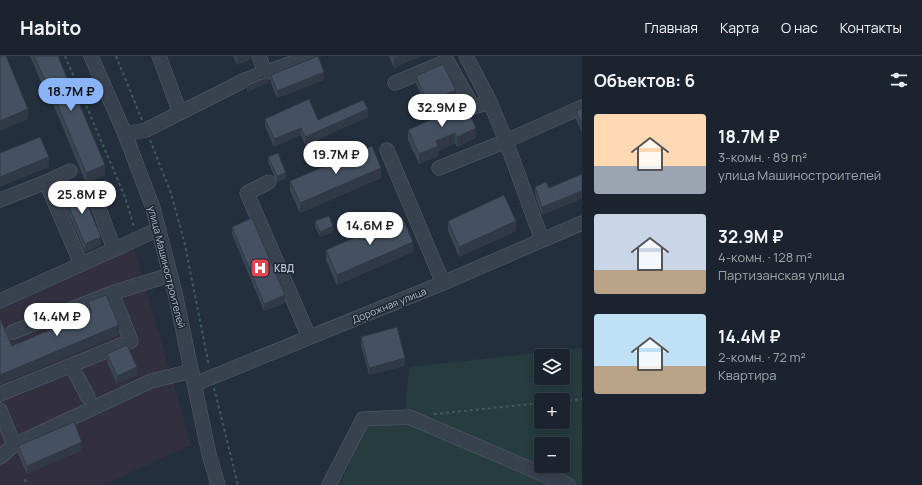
<!DOCTYPE html>
<html lang="ru">
<head>
<meta charset="utf-8">
<style>
  :root { --surface:#1b232e; --page:#282f3a; --text:#f1f3f6; --muted:#a0a4aa; --line:#39404a; --accent:#8ab4f8 }
  body { margin:0; font-family:Manrope,sans-serif; background:var(--page); color:var(--text); height:100vh; display:flex; flex-direction:column; font-size:15px; white-space:nowrap }
  * { box-sizing:border-box; margin:0 }
  p { font-size:13px; color:var(--muted) }
  .icon { flex:none; width:22px; height:22px; fill:none; stroke:currentColor; stroke-width:2; stroke-linecap:round; stroke-linejoin:round }
  .map { position:relative; flex:1; overflow:hidden }
  .details { display:flex; flex-direction:column; background:var(--surface); width:340px }
  .details>* { flex:none }
  .buttons { position:absolute; left:534px; top:293px; display:grid; gap:8px }
  .buttons a { display:grid; place-items:center; width:36px; height:36px; border-radius:4px; background:var(--surface); box-shadow:0 2px 10px #0003,0 0 0 1px var(--line); font-size:20px }
  .price { position:absolute; translate:-50% -34px; padding:0 9px; border-radius:14px; background:#fff; color:#222; font-size:13px; line-height:26px; filter:drop-shadow(0 1px 2px #0008) }
  .price::after { content:''; position:absolute; left:50%; top:24px; width:12px; height:9px; margin-left:-6px; background:inherit; clip-path:polygon(0 0,100% 0,50% 100%) }
  .price.active { background:var(--accent); color:#111 }
  ul { padding:0; list-style:none }
  li { display:flex; align-items:center; gap:12px; height:100px; padding:0 12px }
  li span { display:grid; place-items:center; flex:none; width:112px; height:80px; border-radius:4px; color:#555 }
  li>.icon { margin-inline-start:auto }
  span .icon { width:48px; height:48px; fill:#fffc; stroke-width:1 }
  li b { font-size:17px }
  h2 { display:flex; justify-content:space-between; align-items:center; height:48px; padding:0 12px; font-size:17px }
  header { display:flex; align-items:center; gap:24px; box-sizing:border-box; height:56px; padding:0 20px; background:var(--surface); border-bottom:1px solid var(--line) }
  header strong { font-size:19px }
  nav { display:flex; gap:22px; margin-inline-start:auto; font-size:14px }
  main { display:flex; flex:1; min-height:0 }
  .map>svg:first-child { display:block }
</style>
</head>
<body>
<header>
<strong>Habito</strong>
<nav><a>Главная</a><a>Карта</a><a>О нас</a><a>Контакты</a></nav>
</header>
<main>
<div class="map">
<svg width="582" height="429" viewBox="0 0 582 429">
  <rect width="100%" height="100%" fill="#242f3e"/>
  <path fill="#32303f" d="M131,182L191,389L103,429H0V243Z"/>
  <path fill="#263c3f" fill-rule="evenodd" d="M582,292V429H339L371,361L405,359L409,311ZM541,300H563V322H541ZM541,344H563V366H541ZM541,388H563V410H541Z"/>
  <g fill="none" stroke-linecap="round" stroke-linejoin="round">
    <defs>
      <path id="minor" d="M91,0L125,78L153,152L175,237L209,398L218,429
        M159,0L180,57
        M259,0L265,17
        M395,27L447,5L473,51L490,46
        M125,78L146,74L245,24L311,0
        M387,94L443,227
        M439,112L506,85L490,46L466,0
        M46,126L70,115
        M269,126L247,137L309,281
        M0,144L46,126L81,208
        M96,144L114,193
        M542,184L506,85L582,51
        M0,245L159,173
        M13,276L112,237L170,219
        M71,309L88,341
        M195,328L443,227L582,167
        M0,338L131,285L112,237
        M0,354L14,389
        M0,401L14,389L151,325L192,315
        M329,429L363,363L409,361L568,429"/>
    </defs>
    <use href="#minor" stroke="#565f6c" stroke-width="15"/>
    <path stroke="#44595c" stroke-width="2" stroke-dasharray="3 3" stroke-linecap="butt" d="M65,0L125,141L134,171
      M116,0L142,64
      M150,84L171,137L185,189L209,310
      M214,332L238,429
      M563,345L582,343
      M434,358L541,347
      M25,423L26,429"/>
    <use href="#minor" stroke="#38414e" stroke-width="14"/>
  </g>
  <path fill="#3b4654" d="M30,0H58L105,119L86,127L48,36L46,37Z
    M233,0H251V3L237,9Z
    M389,0H421L394,12Z
    M271,19L324,24L277,42L271,27Z
    M416,20L456,41L427,53L416,27Z
    M465,48L476,82L457,91L455,87L438,95V100L419,108L408,84V74Z
    M582,52V77L576,63V55Z
    M368,61L305,89L301,79L274,91L265,70V63L318,64Z
    M268,101L286,122L277,126L268,106Z
    M381,122L300,157L290,135V125Z
    M546,126L542,159L535,139V131Z
    M63,137L101,189L85,196L63,145Z
    M315,165L333,176L320,181L315,171Z
    M448,165L516,175L459,201L448,175Z
    M232,171L285,247L264,255L232,178Z
    M326,194L413,196L337,229L326,204Z
    M88,246L119,279L89,258L88,256Z
    M361,281L405,310L369,319L361,289Z
    M107,298L137,319L117,328L107,306Z
    M18,390L82,394L27,418L18,398Z"/>
  <path fill="#303945" d="M237,0H251V3L237,9Z
    M400,0H421L394,12V2Z
    M324,16V24L277,42V35Z
    M268,22V27L247,36V30Z
    M48,26V36L46,37V27Z
    M456,34V41L427,53V46Z
    M28,53V63L0,75V65Z
    M368,53V61L305,89V81Z
    M301,72V79L274,91V83Z
    M476,72V82L457,91V81Z
    M455,77V87L438,95V100L419,108V98L436,85Z
    M49,101V111L0,131V121Z
    M105,109V119L86,127V117Z
    M381,112V122L300,157V147Z
    M286,117V122L277,126V120Z
    M582,135V143L542,159V151Z
    M516,165V175L459,201V191Z
    M333,170V176L320,181V176Z
    M101,181V189L85,196V188Z
    M413,186V196L337,229V219Z
    M285,239V247L264,255V248Z
    M119,269V279L0,329V319Z
    M405,302V310L369,319V312Z
    M137,311V319L117,328V320Z
    M82,386V394L27,418V410Z"/>
  <path fill="#455162" stroke="#303945" d="M0,0H6L28,53L0,65Z
    M34,0H58L70,29L71,28L105,109L86,117L48,26L46,27Z
    M318,0L324,16L277,35L271,19Z
    M393,0H400L394,2Z
    M443,8L456,34L427,46L416,20Z
    M267,20L268,22L247,30L246,28Z
    M309,43L318,64L363,44L368,53L305,81L301,72L274,83L265,63Z
    M465,48L476,72L457,81L455,77L436,85L438,90L419,98L408,74Z
    M582,52V69L576,55Z
    M40,81L49,101L0,121V97Z
    M372,90L381,112L300,147L290,125Z
    M278,97L286,117L277,120L268,101Z
    M582,118V135L542,151L535,131L546,126L549,132Z
    M80,131L101,181L85,188L63,137Z
    M504,139L516,165L459,191L448,165Z
    M329,160L333,170L320,176L315,165Z
    M402,161L413,186L337,219L326,194Z
    M252,162L285,239L264,248L232,171Z
    M106,239L119,269L0,319V262L12,290L92,256L88,246Z
    M397,271L405,302L369,312L361,281Z
    M127,289L137,311L117,320L107,298Z
    M74,366L82,386L27,410L18,390Z"/>
  <defs>
    <symbol id="hospital-square" viewBox="-11 -11 22 22"><rect x="-9" y="-9" width="18" height="18" rx="4" fill="#e0444e" stroke="#1d2633"/><path d="M-5-5h3v3.5h4V-5h3V5h-3V1.5h-4V5h-3Z" fill="#fff"/></symbol>
  </defs>
  <g fill-rule="evenodd">
    <use href="#hospital-square" x="249" y="201" width="22" height="22"/>
  </g>
  <g text-anchor="middle" dominant-baseline="central" stroke-width="3" stroke-linejoin="round" paint-order="stroke">
    <g font-size="10" fill="#b4bcc9" stroke="#1d2633">
      <text transform="translate(167 211) rotate(76)">улица Машиностроителей</text>
      <text transform="translate(389 249) rotate(-22)">Дорожная улица</text>
    </g>
    <g font-size="10" font-weight="bold" fill="#b4bcc9" stroke="#1d2633" text-anchor="start">
      <text x="274" y="212">КВД</text>
    </g>
  </g>
</svg>
<div class="buttons">
<a><svg class="icon" aria-label="layers" viewBox="0 0 24 24"><path d="M12 4l9 5-9 5-9-5zM3 14l9 5 9-5"/></svg></a>
<a>+</a>
<a>−</a>
</div>
<b class="price active" style="left:71px;top:56px">18.7M ₽</b>
<b class="price" style="left:442px;top:72px">32.9M ₽</b>
<b class="price" style="left:336px;top:119px">19.7M ₽</b>
<b class="price" style="left:82px;top:159px">25.8M ₽</b>
<b class="price" style="left:370px;top:190px">14.6M ₽</b>
<b class="price" style="left:57px;top:281px">14.4M ₽</b>
</div>
<section class="details">
<h2>Объектов: 6<svg class="icon" aria-label="filters" viewBox="0 0 24 24"><path d="M4 7h16M4 17h16"/><circle cx="9" cy="7" r="2"/><circle cx="15" cy="17" r="2"/></svg></h2>
<ul>
<li><span style="background:linear-gradient(#ffd9b3 65%,#9aa5b1 0)"><svg class="icon" aria-label="home" viewBox="0 0 24 24"><path d="M3 11l9-7 9 7M6 9v11h12V9"/></svg></span><div><b>18.7M ₽</b><p>3-комн. · 89 m²</p><p>улица Машиностроителей</p></div></li>
<li><span style="background:linear-gradient(#c9d6e8 70%,#b9a48a 0)"><svg class="icon" aria-label="home" viewBox="0 0 24 24"><path d="M3 11l9-7 9 7M6 9v11h12V9"/></svg></span><div><b>32.9M ₽</b><p>4-комн. · 128 m²</p><p>Партизанская улица</p></div></li>
<li><span style="background:linear-gradient(#bfe0f5 65%,#b9a48a 0)"><svg class="icon" aria-label="home" viewBox="0 0 24 24"><path d="M3 11l9-7 9 7M6 9v11h12V9"/></svg></span><div><b>14.4M ₽</b><p>2-комн. · 72 m²</p><p>Квартира</p></div></li>
</ul>
</section>
</main>
</body>
</html>
